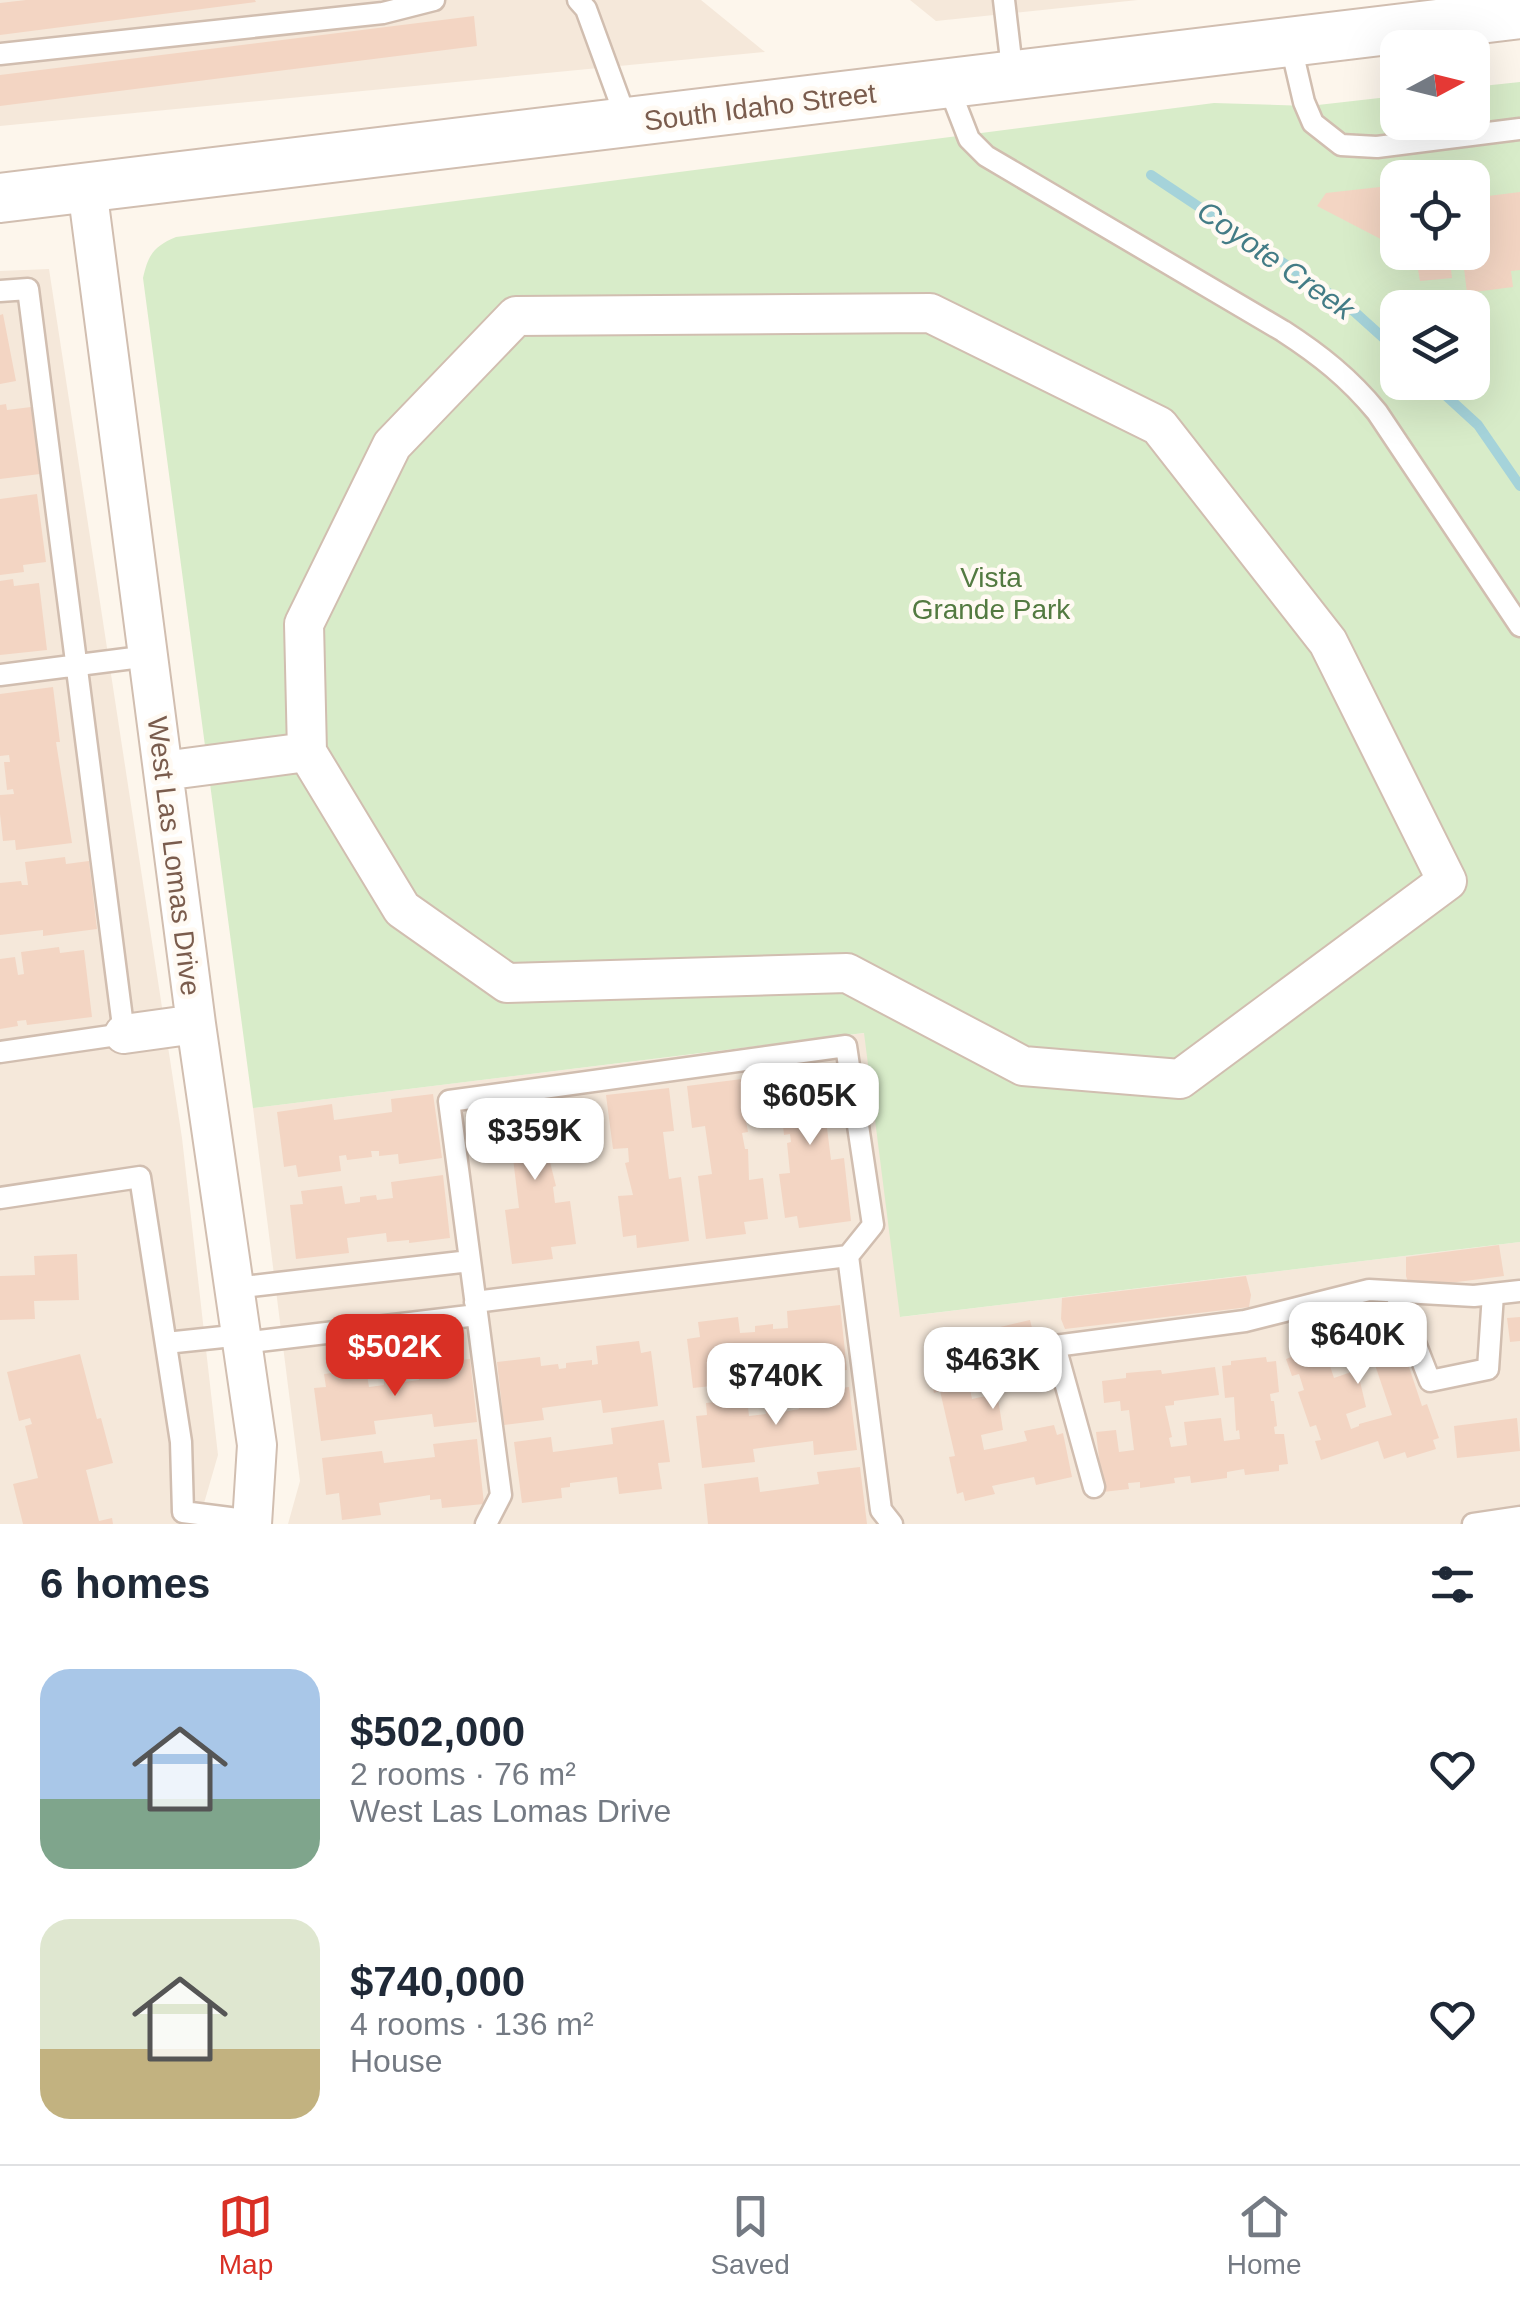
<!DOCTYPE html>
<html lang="en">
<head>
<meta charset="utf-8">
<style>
  :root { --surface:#fff; --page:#f6f6f7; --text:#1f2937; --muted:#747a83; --line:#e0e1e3; --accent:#d93025 }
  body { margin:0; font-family:Helvetica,sans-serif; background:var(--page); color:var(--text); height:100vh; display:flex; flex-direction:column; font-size:38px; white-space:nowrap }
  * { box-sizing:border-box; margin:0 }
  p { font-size:32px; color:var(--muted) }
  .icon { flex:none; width:55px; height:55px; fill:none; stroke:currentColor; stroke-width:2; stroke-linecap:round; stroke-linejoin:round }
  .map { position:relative; height:1524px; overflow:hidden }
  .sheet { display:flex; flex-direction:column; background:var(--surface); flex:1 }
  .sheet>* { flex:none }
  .needle { width:65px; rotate:83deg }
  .buttons { position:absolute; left:1380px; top:30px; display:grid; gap:20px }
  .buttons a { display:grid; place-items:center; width:110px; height:110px; border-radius:20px; background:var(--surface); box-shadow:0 10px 40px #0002; font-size:50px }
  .price { position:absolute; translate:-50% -85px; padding:0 22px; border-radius:20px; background:#fff; color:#222; font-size:32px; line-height:65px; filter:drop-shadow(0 2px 5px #0008) }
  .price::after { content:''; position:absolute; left:50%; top:60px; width:30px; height:22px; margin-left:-15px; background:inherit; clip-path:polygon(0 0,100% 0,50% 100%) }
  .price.current { background:var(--accent); color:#fff }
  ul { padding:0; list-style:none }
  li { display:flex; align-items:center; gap:30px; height:250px; padding:0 40px }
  li span { display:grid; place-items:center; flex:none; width:280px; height:200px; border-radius:30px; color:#555 }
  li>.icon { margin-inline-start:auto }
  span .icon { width:120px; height:120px; fill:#fffc; stroke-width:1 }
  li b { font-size:42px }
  h2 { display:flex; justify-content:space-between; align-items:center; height:120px; padding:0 40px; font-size:42px }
  .tabs { display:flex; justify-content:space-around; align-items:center; height:140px; border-top:2px solid var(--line); background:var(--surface); font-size:28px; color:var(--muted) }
  .tabs a { display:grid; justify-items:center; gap:5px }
  .tabs .current { color:var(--accent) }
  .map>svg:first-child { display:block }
</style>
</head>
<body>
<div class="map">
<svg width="1520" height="1524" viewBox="0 0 1520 1524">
  <rect width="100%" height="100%" fill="#fdf6ec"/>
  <path fill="#f5e8da" d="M0,0H701L765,52L0,126Z
    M910,0H1138L936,21Z
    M49,269L182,1138L218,1455L198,1524H0V271Z
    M865,1033L901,1317L1520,1242V1524H288L300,1481L253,1108Z"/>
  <path fill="#d8ecc9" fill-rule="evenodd" d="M1520,82V1242L900,1317L864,1033L253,1108L143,278C148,255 154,246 176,237L1214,103L1309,106L1397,96L1398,122H1472L1473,87ZM1398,178H1472V252H1398ZM1398,308H1472V382H1398Z"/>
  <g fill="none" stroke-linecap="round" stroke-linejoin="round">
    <path stroke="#a5d3da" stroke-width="10" d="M1151,175L1348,306L1398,351
      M1431,382L1478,425L1520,486"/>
  </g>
  <path fill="#f3d5c3" d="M26,0H255L256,2L0,35V3Z
    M474,16L477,46L0,106V75Z
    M1398,185V248L1317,206L1326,193Z
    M1520,192V270L1511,271L1513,287L1467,293L1462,252H1472V198Z
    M1406,252H1449L1452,278L1420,281L1416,258Z
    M3,314L16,381L0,384V315Z
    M6,404L7,410L31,407L40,474L0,479V405Z
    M37,494L46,562L23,565L24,572L0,575V499Z
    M13,579L14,586L39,583L47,650L0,655V581Z
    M53,687L60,742H56L72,843L16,850L15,840L3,841L0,814V795L14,794L13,789L7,790L4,762H10L9,755L0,756V694Z
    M65,857L66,864L89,861L97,929L43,936V930L0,935V883L21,881L22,885H28L25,862Z
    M59,947L60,953L84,950L92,1017L27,1025L26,1020L17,1021L18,1026L0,1029V959L15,957L18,975L24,974L21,952Z
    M833,1067L838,1110L825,1112L831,1160L844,1158L851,1221L799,1228L797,1216L785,1218L779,1174L790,1173L787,1143L791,1142L790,1134L784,1135L782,1117L773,1118L767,1075Z
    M750,1078L756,1119L746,1121L748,1132L742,1133L745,1149H748L749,1180L763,1178L768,1219L744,1222L746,1234L706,1239L698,1176L712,1174L705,1126L692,1128L687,1086Z
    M669,1088L674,1131L663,1132L669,1179L681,1177L689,1241L637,1248L636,1235L623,1237L618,1196L633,1195L625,1163L629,1162L628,1148L613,1149L606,1095Z
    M433,1094L442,1158L399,1164L398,1154L379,1156V1151H371L372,1157L347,1160L346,1155L339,1156L341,1171L298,1177L296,1165L284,1167L277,1112L332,1104L334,1120L392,1112L391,1099Z
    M558,1103L563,1144L553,1145L555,1157L549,1158L556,1186L553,1187L555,1203L570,1201L576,1244L551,1247L553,1259L512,1264L505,1210L519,1208L512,1150L500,1152L495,1111Z
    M443,1175L450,1238L409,1243V1240L387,1242L386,1233L347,1238L349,1253L296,1259L290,1205L303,1204L301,1191L342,1186L345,1204L360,1202V1197L376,1195L377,1200L393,1198L391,1182Z
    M1499,1245L1504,1276L1410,1288L1406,1276V1257Z
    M77,1254L79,1300L34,1301L35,1319L0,1320V1276L35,1275L34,1256Z
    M1246,1276L1251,1295L1249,1307L1065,1329L1061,1319L1062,1298Z
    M1348,1303L1358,1334L1399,1320L1405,1338L1399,1340L1401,1349L1374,1359L1370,1349L1360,1353L1361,1356L1329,1363L1334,1378L1354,1371L1356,1378L1359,1377L1366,1407L1346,1414L1351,1429L1359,1426V1424L1392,1415L1374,1362L1404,1352L1422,1406L1427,1404L1439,1438L1433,1440L1436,1449L1407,1458L1405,1452L1384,1459L1378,1441L1321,1460L1315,1441L1321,1440L1316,1425L1310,1427L1298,1392L1304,1390L1299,1374L1292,1376L1286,1359L1299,1354L1289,1324Z
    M840,1305L847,1370L805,1375L804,1362L755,1368L756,1381L693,1388L687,1339L700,1337L698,1322L738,1317L740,1333L755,1332V1326L773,1324V1329L788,1328L787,1311Z
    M1520,1317V1341L1510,1342L1507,1318Z
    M1030,1320L1033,1332L1040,1331L1047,1364L1040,1366L1043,1376L1012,1382L1010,1375L969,1384L972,1399L995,1394L998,1399L1003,1430L981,1435L984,1450L1027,1441L1024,1431L1054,1425L1057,1435L1063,1433L1072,1477L1036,1485L1034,1477L1001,1484L992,1486L995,1494L965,1501L963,1492L957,1494L949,1457L955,1456L940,1391L934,1393L924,1347L959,1339L961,1348L970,1343L1002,1339L1000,1327Z
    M639,1341L641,1353L651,1351L658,1406L603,1413L601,1400L542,1408L544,1420L504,1425L497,1362L540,1357L541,1366L558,1364L559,1369L566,1368V1363L592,1360V1365L598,1364L596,1346Z
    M80,1354L97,1419L101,1418L113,1463L86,1470L99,1521L112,1518L113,1524H23L13,1484L38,1478L25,1426L32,1424L30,1418L19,1421L7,1372Z
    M1266,1357L1267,1362L1276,1361L1279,1392L1270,1394L1271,1401H1274L1277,1426L1274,1427L1275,1434H1284L1288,1464L1279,1465V1471L1245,1475L1244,1469L1227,1472V1478L1191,1483L1190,1476L1174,1478L1175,1483L1140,1488V1482L1128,1483L1129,1489L1103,1492L1096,1432L1116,1430L1119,1452L1134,1450L1129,1410L1121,1411L1120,1401L1104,1403L1102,1381L1126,1378V1373L1161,1370L1162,1374L1215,1367L1219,1395L1174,1401V1405L1165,1406L1172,1437L1169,1438L1171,1447L1187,1445L1184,1422L1221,1418L1224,1441L1240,1439L1239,1430L1236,1431L1234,1397L1225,1398L1222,1366L1231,1365V1361Z
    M470,1359L477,1422L434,1427L432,1414L374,1421L376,1434L321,1441L314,1388L326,1387L324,1374L366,1369L369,1387L384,1385V1379L403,1376L404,1382L419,1380L417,1365Z
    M849,1387L857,1450L814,1455L813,1441L753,1449L755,1462L702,1468L696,1416L707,1415L706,1403L747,1398L749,1416L766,1414L765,1408L782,1406L783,1412L799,1409L797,1394Z
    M1517,1418L1520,1451L1457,1458L1454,1426Z
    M664,1420L670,1462L658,1463L662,1489L619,1494L617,1477L570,1483V1487L561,1488L562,1498L522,1503L514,1442L551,1437L553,1452L613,1444L611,1428Z
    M477,1439L484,1504L442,1508L441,1499L430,1500V1495L379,1503L381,1515L342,1520L339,1493L326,1495L322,1458L382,1451L384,1463L435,1457L433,1444Z
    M860,1467L867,1524H708L704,1484L758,1477L760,1492L819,1484L817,1472Z"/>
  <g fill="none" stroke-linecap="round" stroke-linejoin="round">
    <defs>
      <path id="service" d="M578,0L586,9L627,121
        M1004,0L1013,77
        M1290,42L1304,102L1313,123L1341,145L1377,147L1520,129
        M0,54L383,13L434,0
        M948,85L969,139L986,156L1283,331C1320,355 1349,378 1377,412L1520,626
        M0,291L28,289L124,1034L0,1052
        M0,675L149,656
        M0,1198L140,1177L181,1442L183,1512L253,1521
        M234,1288L470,1261
        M1395,1292L1430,1381L1488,1369L1493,1294
        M475,1302L848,1256
        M166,1343L242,1335
        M243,1343L477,1315
        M1094,1487L1055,1346L1245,1321L1369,1290L1474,1296L1520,1291
        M486,1524L501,1495L449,1101L846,1046L873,1225L848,1256L881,1510L892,1524
        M1473,1524L1520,1517"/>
      <path id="minor" d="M87,188L196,1024L257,1445L252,1524
        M930,313L1159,426L1328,642L1447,881L1180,1079L1023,1066L847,973L507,983L402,909L307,752L304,624L392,445L516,316Z
        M163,771L307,752
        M124,1034L196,1024"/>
      <path id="tertiary" d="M0,198L1520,14"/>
    </defs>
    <use href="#service" stroke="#d1beb0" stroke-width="25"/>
    <use href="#minor" stroke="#d1beb0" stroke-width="42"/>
    <use href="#tertiary" stroke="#d1beb0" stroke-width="52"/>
    <use href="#service" stroke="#fff" stroke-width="20"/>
    <use href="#minor" stroke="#fff" stroke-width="38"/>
    <use href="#tertiary" stroke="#fff" stroke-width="48"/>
  </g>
  <g text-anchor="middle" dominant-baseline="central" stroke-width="9" stroke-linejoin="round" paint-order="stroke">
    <g font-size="28" fill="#7a5c4d" stroke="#fffaf3">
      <text transform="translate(760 107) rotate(-7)">South Idaho Street</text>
      <text transform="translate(174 856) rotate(83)">West Las Lomas Drive</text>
    </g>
    <g font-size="28" fill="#537a41" stroke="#fffaf3">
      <text x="991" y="577">Vista<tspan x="991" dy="32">Grande Park</tspan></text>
    </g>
    <g font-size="30" font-style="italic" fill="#437c86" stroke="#fffaf3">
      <text transform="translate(1276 260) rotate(35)">Coyote Creek</text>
    </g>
  </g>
</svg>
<div class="buttons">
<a><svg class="needle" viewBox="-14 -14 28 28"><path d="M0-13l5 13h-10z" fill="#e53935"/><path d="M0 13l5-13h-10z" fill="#747a83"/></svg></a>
<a><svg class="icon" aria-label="locate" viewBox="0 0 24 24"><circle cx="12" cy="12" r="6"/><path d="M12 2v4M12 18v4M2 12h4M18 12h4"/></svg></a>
<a><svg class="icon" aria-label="layers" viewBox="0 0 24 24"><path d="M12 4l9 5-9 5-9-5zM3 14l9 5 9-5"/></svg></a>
</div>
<b class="price" style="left:810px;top:1148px">$605K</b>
<b class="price" style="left:535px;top:1183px">$359K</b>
<b class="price" style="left:1358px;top:1387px">$640K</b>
<b class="price current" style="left:395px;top:1399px">$502K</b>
<b class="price" style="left:993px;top:1412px">$463K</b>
<b class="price" style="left:776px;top:1428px">$740K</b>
</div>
<section class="sheet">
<h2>6 homes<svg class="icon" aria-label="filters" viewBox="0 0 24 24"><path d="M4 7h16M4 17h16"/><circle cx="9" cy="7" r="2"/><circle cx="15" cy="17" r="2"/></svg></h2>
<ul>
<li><span style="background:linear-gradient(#a9c7e8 65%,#7fa58c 0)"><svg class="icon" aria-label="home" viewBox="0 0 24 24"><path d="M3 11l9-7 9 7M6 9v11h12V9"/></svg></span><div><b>$502,000</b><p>2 rooms · 76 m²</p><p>West Las Lomas Drive</p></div><svg class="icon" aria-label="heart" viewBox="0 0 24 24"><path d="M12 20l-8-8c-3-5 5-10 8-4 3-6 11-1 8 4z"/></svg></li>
<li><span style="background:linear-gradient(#dfe7d0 65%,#c2b280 0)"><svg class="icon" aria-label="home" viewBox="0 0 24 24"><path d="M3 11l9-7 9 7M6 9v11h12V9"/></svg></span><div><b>$740,000</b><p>4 rooms · 136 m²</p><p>House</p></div><svg class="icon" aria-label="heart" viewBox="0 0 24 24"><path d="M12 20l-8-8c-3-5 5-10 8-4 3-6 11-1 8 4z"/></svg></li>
</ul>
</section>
<nav class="tabs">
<a class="current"><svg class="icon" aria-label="map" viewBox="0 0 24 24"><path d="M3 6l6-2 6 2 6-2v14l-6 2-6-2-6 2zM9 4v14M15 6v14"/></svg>Map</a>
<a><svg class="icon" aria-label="saved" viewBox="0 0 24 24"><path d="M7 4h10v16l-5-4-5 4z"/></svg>Saved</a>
<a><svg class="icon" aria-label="home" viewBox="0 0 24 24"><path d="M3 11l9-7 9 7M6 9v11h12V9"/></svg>Home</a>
</nav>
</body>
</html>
